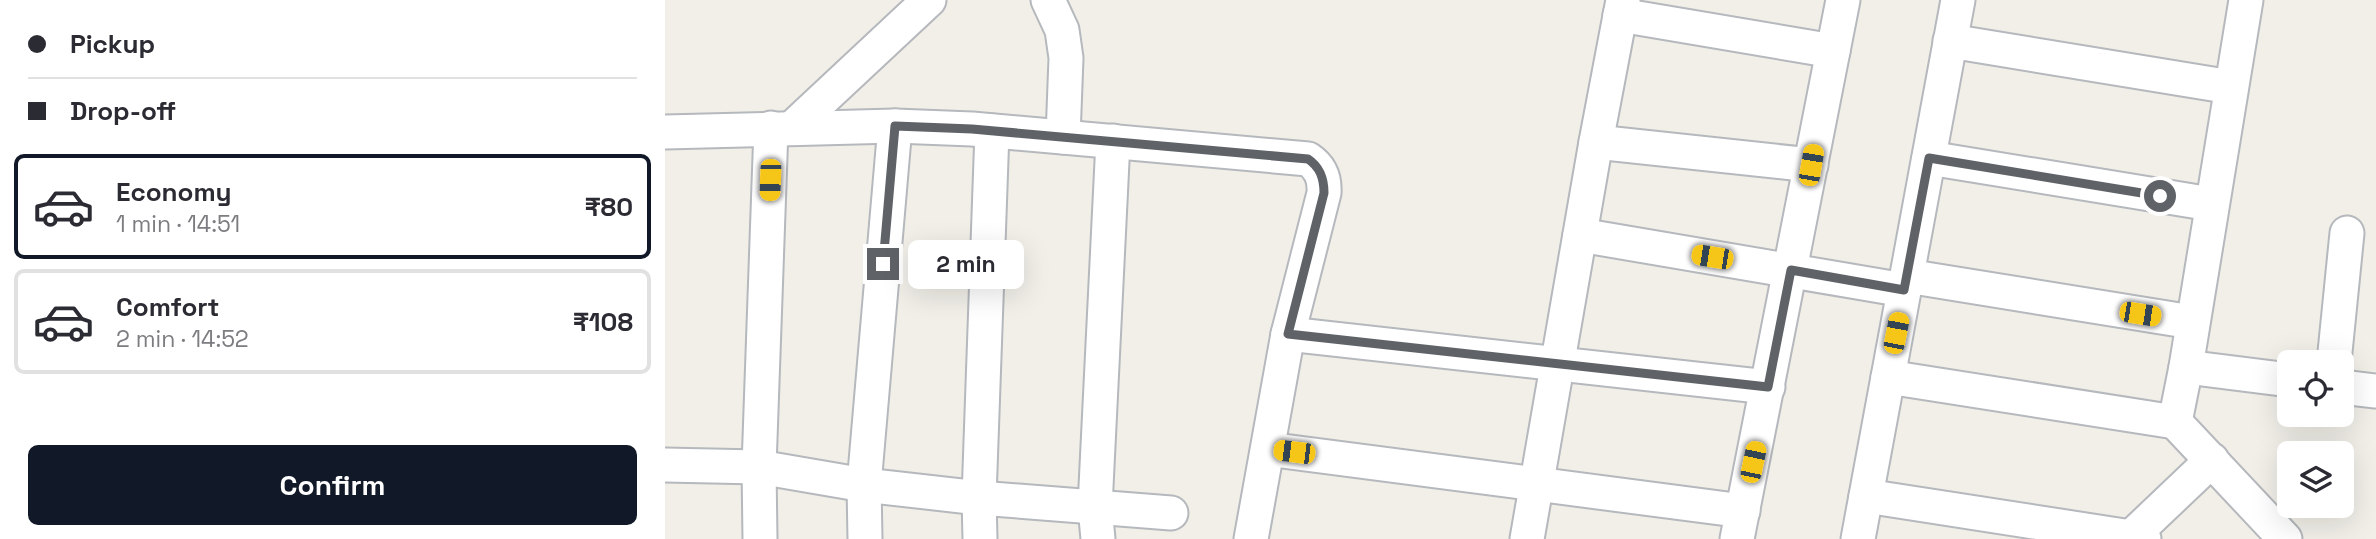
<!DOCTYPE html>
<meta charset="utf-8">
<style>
body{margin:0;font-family:"Space Grotesk",sans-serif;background:#f2f2f3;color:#2b2b33;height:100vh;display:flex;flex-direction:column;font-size:26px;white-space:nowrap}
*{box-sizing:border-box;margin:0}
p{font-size:23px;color:#7c7c81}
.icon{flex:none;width:38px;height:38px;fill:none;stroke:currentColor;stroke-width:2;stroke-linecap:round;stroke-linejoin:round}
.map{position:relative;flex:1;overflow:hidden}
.details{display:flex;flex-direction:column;background:#fff;width:665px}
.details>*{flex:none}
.guide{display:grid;align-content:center;height:154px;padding:0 28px;background:#fff}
.tools{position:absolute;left:1612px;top:350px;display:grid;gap:14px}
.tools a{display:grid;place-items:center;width:77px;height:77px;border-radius:10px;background:#fff;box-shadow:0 7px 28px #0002;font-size:35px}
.end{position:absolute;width:32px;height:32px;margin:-16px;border:9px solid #5f6368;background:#fff;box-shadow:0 0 0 4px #fff}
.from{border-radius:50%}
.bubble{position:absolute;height:49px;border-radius:10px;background:#fff;box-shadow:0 7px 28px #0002;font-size:23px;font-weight:800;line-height:49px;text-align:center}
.car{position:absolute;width:21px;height:42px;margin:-21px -10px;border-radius:9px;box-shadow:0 0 5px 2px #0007;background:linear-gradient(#f5c518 24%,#345 0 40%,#f5c518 0 76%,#345 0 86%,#f5c518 0)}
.guide b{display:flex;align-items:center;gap:24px;height:66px;font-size:26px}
.guide b+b{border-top:2px solid #e1e1e2}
.guide i{width:18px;height:18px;background:#2b2b33}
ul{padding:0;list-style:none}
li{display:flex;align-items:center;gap:21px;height:105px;margin:0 14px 10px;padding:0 14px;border:4px solid #e1e1e2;border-radius:10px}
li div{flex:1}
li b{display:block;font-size:26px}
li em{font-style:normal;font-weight:800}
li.on{border-color:#111827}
li>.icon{width:63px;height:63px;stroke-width:1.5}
.cta{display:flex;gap:14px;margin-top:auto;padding:14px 28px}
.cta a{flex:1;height:80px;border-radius:10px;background:#111827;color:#fff;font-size:28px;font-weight:800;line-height:80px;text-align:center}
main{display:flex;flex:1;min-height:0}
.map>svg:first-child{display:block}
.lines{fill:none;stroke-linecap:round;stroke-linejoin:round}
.minor-casing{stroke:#b5b8bc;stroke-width:37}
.minor{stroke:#fff;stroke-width:33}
.route{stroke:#5f6368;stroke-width:9}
</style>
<main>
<section class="details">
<div class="guide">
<b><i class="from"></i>Pickup</b>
<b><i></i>Drop-off</b>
</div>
<ul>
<li class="on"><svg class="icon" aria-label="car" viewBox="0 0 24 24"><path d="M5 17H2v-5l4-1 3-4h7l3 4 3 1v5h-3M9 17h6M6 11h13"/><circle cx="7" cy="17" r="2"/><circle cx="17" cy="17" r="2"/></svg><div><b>Economy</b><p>1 min · 14:51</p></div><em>₹80</em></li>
<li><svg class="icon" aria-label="car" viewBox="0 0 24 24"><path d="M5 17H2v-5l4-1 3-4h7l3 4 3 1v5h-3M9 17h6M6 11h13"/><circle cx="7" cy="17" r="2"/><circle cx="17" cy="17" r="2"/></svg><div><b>Comfort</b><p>2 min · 14:52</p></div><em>₹108</em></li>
</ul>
<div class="cta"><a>Confirm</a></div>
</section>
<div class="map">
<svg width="1711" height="539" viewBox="0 0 1711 539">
<rect width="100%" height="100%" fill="#f1efe8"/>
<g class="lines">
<defs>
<g id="minor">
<polyline points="383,0 397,30 401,58 398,137"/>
<polyline points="955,15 1168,51"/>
<polyline points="1285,41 1566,87"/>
<polyline points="127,128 264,0"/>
<path d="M 0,132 L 230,126 L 307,129 L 643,159 C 655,167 660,178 659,193 L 623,334 L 586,539"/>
<polyline points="931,142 1146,165"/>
<polyline points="1264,158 1546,204"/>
<polyline points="915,235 1239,290"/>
<polyline points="1242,276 1527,322"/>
<polyline points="623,334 1103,387"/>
<polyline points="1669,362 1682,233"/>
<polyline points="1521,367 1624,380"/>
<polyline points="1223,377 1510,422 1521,367 1581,0"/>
<polyline points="1676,387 1711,391"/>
<polyline points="1510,422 1620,539"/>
<polyline points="603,449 1078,511"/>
<polyline points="0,465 94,467 199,485 314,498 506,513"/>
<polyline points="1201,496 1479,539"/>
<polyline points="1466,537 1547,460"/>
<polyline points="95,539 94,467 106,128"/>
<polyline points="200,539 199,485 230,126"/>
<polyline points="315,539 314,498 327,131"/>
<polyline points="433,539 430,507 448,141"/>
<polyline points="862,539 931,142 958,0"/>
<polyline points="1072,539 1178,0"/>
<polyline points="1193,539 1293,0"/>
</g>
</defs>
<use href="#minor" class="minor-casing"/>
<use href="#minor" class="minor"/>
</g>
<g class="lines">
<path class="route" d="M 218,264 L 230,126 L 307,129 L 643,159 C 655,167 659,178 659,193 L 623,334 L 1103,387 L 1126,270 L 1239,290 L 1264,158 L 1495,196"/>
</g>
</svg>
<div class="tools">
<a><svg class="icon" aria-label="locate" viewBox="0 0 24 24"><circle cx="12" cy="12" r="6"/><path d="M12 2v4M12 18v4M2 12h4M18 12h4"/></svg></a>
<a><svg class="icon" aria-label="layers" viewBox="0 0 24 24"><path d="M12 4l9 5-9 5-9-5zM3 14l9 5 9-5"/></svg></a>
</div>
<i class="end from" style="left:1495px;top:196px"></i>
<i class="end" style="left:218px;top:264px"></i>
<div class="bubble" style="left:243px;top:240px;width:116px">2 min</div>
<i class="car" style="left:1146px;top:165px;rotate:10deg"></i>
<i class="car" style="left:105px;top:180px;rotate:182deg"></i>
<i class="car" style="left:1047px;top:257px;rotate:279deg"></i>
<i class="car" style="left:1475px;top:314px;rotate:99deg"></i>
<i class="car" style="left:1231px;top:333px;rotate:11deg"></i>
<i class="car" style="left:629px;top:452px;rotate:277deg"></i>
<i class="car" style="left:1088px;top:462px;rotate:12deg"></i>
</div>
</main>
